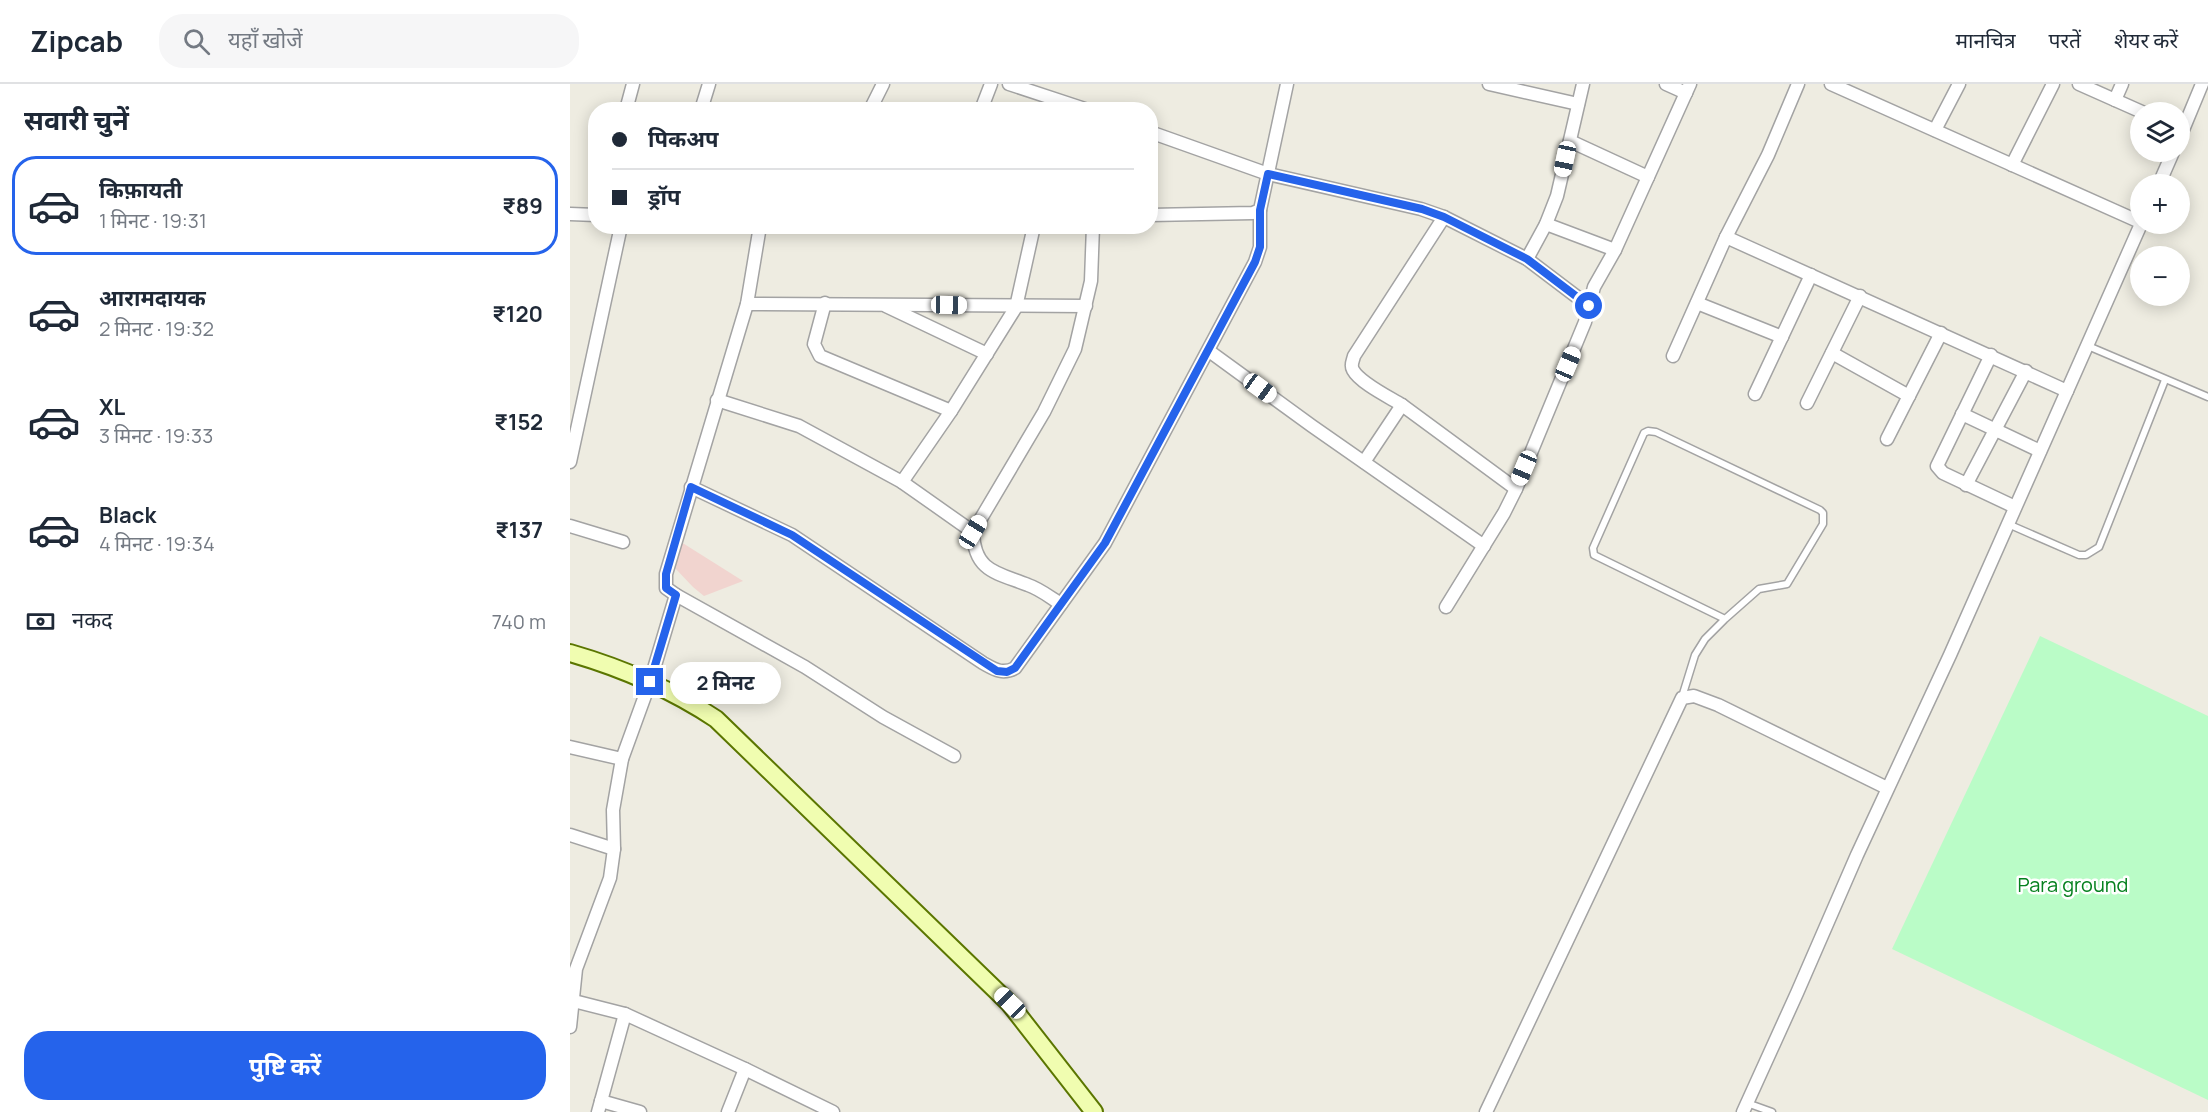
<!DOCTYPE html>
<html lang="hi">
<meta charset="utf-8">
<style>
body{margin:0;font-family:Manrope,"Noto Sans Devanagari",sans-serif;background:#f6f6f7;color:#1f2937;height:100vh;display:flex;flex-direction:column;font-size:22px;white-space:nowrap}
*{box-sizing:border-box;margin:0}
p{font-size:20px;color:#747a83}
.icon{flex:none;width:33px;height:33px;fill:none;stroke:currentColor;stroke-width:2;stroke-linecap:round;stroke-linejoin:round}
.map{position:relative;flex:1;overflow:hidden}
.sheet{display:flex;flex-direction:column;background:#fff;width:570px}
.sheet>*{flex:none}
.hud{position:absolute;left:18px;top:18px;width:570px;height:132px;border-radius:24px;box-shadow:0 3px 15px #0003;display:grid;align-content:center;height:132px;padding:0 24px;background:#fff}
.fabs{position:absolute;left:1560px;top:18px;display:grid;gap:12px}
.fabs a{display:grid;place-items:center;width:60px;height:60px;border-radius:50%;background:#fff;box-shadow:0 3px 15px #0003;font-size:30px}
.end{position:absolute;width:27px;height:27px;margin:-14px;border:8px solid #2563eb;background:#fff;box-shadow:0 0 0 3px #fff}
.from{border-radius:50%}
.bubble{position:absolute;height:42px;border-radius:21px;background:#fff;box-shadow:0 3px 15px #0003;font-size:20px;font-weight:700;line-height:42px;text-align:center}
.car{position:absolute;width:18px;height:36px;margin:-18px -9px;border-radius:8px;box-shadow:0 0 4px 2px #0007;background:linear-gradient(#fff 24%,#345 0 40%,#fff 0 76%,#345 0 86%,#fff 0)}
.hud b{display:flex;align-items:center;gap:21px;height:57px;font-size:22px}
.hud b+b{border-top:2px solid #e0e1e3}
.hud i{width:15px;height:15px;background:#1f2937}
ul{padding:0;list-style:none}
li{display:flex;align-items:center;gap:18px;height:99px;margin:0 12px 9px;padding:0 12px;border:3px solid transparent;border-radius:24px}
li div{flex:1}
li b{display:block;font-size:22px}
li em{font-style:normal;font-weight:700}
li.active{border-color:#2563eb}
li>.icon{width:54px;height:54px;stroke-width:1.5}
h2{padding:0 24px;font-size:27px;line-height:72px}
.pay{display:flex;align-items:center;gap:15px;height:66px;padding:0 24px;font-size:22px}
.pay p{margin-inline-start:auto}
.cta{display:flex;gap:12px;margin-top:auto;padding:12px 24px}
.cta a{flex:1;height:69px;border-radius:24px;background:#2563eb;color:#fff;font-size:24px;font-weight:700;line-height:69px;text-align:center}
header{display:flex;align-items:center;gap:36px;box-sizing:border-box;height:84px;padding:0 30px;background:#fff;border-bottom:2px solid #e0e1e3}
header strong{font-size:28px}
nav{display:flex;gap:33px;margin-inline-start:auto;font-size:21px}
.search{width:420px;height:54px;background:#f6f6f7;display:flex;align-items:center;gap:15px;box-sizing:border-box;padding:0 21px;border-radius:24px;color:#747a83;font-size:22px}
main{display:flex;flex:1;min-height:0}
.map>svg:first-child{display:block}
.commercial{fill:#f1d4cf}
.park{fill:#bafcc7}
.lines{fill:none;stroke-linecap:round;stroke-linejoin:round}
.lane-casing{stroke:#a3a3a3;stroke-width:9}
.street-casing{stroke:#a3a3a3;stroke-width:15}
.secondary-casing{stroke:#5b7600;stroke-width:20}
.lane{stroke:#fff;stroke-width:6}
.street{stroke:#fff;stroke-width:12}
.secondary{stroke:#f0fdb0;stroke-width:16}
.route{stroke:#2563eb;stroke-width:8}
.labels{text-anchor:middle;stroke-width:5;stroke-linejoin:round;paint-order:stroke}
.park-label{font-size:20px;fill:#05801e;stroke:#fff}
</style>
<header>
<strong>Zipcab</strong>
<div class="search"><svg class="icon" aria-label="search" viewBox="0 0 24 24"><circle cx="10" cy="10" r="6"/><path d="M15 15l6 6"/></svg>यहाँ खोजें</div>
<nav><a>मानचित्र</a><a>परतें</a><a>शेयर करें</a></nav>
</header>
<main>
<section class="sheet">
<h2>सवारी चुनें</h2>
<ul>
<li class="active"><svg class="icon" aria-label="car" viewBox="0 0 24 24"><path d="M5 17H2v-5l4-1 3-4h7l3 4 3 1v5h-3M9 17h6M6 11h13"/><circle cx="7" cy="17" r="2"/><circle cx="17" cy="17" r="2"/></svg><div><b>किफ़ायती</b><p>1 मिनट · 19:31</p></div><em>₹89</em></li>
<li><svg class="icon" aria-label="car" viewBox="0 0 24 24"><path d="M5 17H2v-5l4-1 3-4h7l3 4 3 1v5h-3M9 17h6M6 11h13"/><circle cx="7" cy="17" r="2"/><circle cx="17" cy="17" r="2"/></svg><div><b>आरामदायक</b><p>2 मिनट · 19:32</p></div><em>₹120</em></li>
<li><svg class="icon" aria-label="car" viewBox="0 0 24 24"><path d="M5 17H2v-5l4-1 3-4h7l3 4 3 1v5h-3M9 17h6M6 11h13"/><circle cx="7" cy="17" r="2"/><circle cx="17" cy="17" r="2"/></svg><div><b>XL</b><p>3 मिनट · 19:33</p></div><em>₹152</em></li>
<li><svg class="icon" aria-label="car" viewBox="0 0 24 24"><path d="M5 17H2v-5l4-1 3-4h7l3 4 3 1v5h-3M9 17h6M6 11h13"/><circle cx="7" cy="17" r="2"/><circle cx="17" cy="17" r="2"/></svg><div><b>Black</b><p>4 मिनट · 19:34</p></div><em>₹137</em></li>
</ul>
<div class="pay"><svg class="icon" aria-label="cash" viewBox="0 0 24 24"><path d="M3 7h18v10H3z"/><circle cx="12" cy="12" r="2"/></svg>नकद<p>740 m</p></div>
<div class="cta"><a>पुष्टि करें</a></div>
</section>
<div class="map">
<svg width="1638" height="1028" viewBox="0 0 1638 1028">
<rect width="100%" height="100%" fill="#eeece1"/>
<polygon class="commercial" points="111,458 173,497 134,512 123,503 105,484"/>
<polygon class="park" points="1470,552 1638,632 1638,1016 1322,865"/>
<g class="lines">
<defs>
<g id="lane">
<polyline points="1518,262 1638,313"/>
<polyline points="1438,440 1509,471 1516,471 1529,463 1595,296"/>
<polyline points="1112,613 1125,571 1135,555 1155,535 1189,505 1217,500 1253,440 1253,429 1250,426 1086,348 1078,347 1074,349 1023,464 1024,471 1155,535"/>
<polyline points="1177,1019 1202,1028"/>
</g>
<g id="street">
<polyline points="439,0 518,26"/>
<polyline points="919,0 1008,20"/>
<polyline points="1096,0 1116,9"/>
<polyline points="1261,0 1570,138"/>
<polyline points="1509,0 1572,28"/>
<polyline points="1545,16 1552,0"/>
<polyline points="56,26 63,0"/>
<polyline points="131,26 139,0"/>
<polyline points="300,26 313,0"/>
<polyline points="411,26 421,0"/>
<polyline points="1365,46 1389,0"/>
<polyline points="580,48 698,90 851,125 874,133 957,175 1019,222"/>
<polyline points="1610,53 1632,0"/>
<polyline points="1000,57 1078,93"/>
<polyline points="1442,81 1483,0"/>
<polyline points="1589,100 1603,68"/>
<polyline points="0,130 26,131"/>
<polyline points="580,131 683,129 690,126 717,0"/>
<polyline points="976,140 1045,166"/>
<polyline points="1156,153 1198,71 1228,0"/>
<polyline points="957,175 976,140 987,112 1013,0"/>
<polyline points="255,219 244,260 250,272 381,327"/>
<polyline points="1127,219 1212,253"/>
<polyline points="177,220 516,222"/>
<polyline points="316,222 417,270"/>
<polyline points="639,267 742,342 914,462"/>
<polyline points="1262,269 1339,312"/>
<polyline points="1421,271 1367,382 1373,389 1445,423"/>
<polyline points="1103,272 1156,153 1497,307"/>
<polyline points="1185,310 1241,191"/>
<polyline points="147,316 229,342 332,398 403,448 474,328 505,265 521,197 523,142"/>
<polyline points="1237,319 1290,212"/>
<path d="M 832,321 C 819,313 790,299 783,286 C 780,281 783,277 784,272 L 874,133"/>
<polyline points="1392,330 1470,367"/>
<polyline points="1317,355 1371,249"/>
<polyline points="0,378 51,142"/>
<polyline points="794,378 832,321 946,405"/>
<polyline points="332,398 381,327 446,223 464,142"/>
<polyline points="1396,401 1456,287"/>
<path d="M 121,403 L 222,451 L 413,579 C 424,585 432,591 445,584 L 535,459 L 685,178 L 690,163 L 690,126"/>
<polyline points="0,442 53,458"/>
<path d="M 403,448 C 404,488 428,489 458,501 C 470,505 481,514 491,520"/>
<polyline points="106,511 235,583 313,633 384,672"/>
<polyline points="876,523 934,429 946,405 1015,238 1024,203 1045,166 1120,0"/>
<polyline points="0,663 52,675"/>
<polyline points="0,751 44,765"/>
<polyline points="0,916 55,930 175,985 263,1028"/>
<polyline points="0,943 6,885 40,794 44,765 43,726 52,675 80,598 106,511 96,504 96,490 177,220 190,142"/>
<polyline points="31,1017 70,1028"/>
<polyline points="28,1028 55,930"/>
<polyline points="158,1028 175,985"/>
<polyline points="916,1028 1112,614 1124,612 1148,621 1317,704"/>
<polyline points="1173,1028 1227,909 1287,771 1380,571 1571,140"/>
</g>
<path id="secondary" d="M 0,569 C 52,584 101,605 146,635 L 439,919 L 524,1028"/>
</defs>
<use href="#lane" class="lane-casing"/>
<use href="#street" class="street-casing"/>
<use href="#secondary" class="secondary-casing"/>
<use href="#lane" class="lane"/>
<use href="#street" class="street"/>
<use href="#secondary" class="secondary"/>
</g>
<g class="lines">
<polyline class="route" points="80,598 106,511 96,504 96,490 121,403 222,451 427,587 437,588 445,584 535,459 685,178 690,163 690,126 698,90 852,125 874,133 957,175 1019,222"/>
</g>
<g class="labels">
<g class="park-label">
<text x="1503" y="808">Para ground</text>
</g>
</g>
</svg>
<div class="fabs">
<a><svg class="icon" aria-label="layers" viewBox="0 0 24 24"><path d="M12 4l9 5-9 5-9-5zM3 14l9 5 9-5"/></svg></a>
<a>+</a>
<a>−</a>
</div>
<i class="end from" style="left:1019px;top:222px"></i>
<i class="end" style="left:80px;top:598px"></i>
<div class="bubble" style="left:100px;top:578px;width:111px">2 मिनट</div>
<i class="car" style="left:995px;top:75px;rotate:192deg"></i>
<i class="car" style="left:379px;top:221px;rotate:91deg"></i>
<i class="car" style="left:998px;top:280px;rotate:23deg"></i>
<i class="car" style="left:690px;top:304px;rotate:126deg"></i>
<i class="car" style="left:954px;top:384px;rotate:203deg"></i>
<i class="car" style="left:403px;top:448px;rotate:32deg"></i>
<i class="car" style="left:440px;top:919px;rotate:315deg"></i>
<div class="hud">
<b><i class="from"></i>पिकअप</b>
<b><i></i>ड्रॉप</b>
</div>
</div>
</main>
